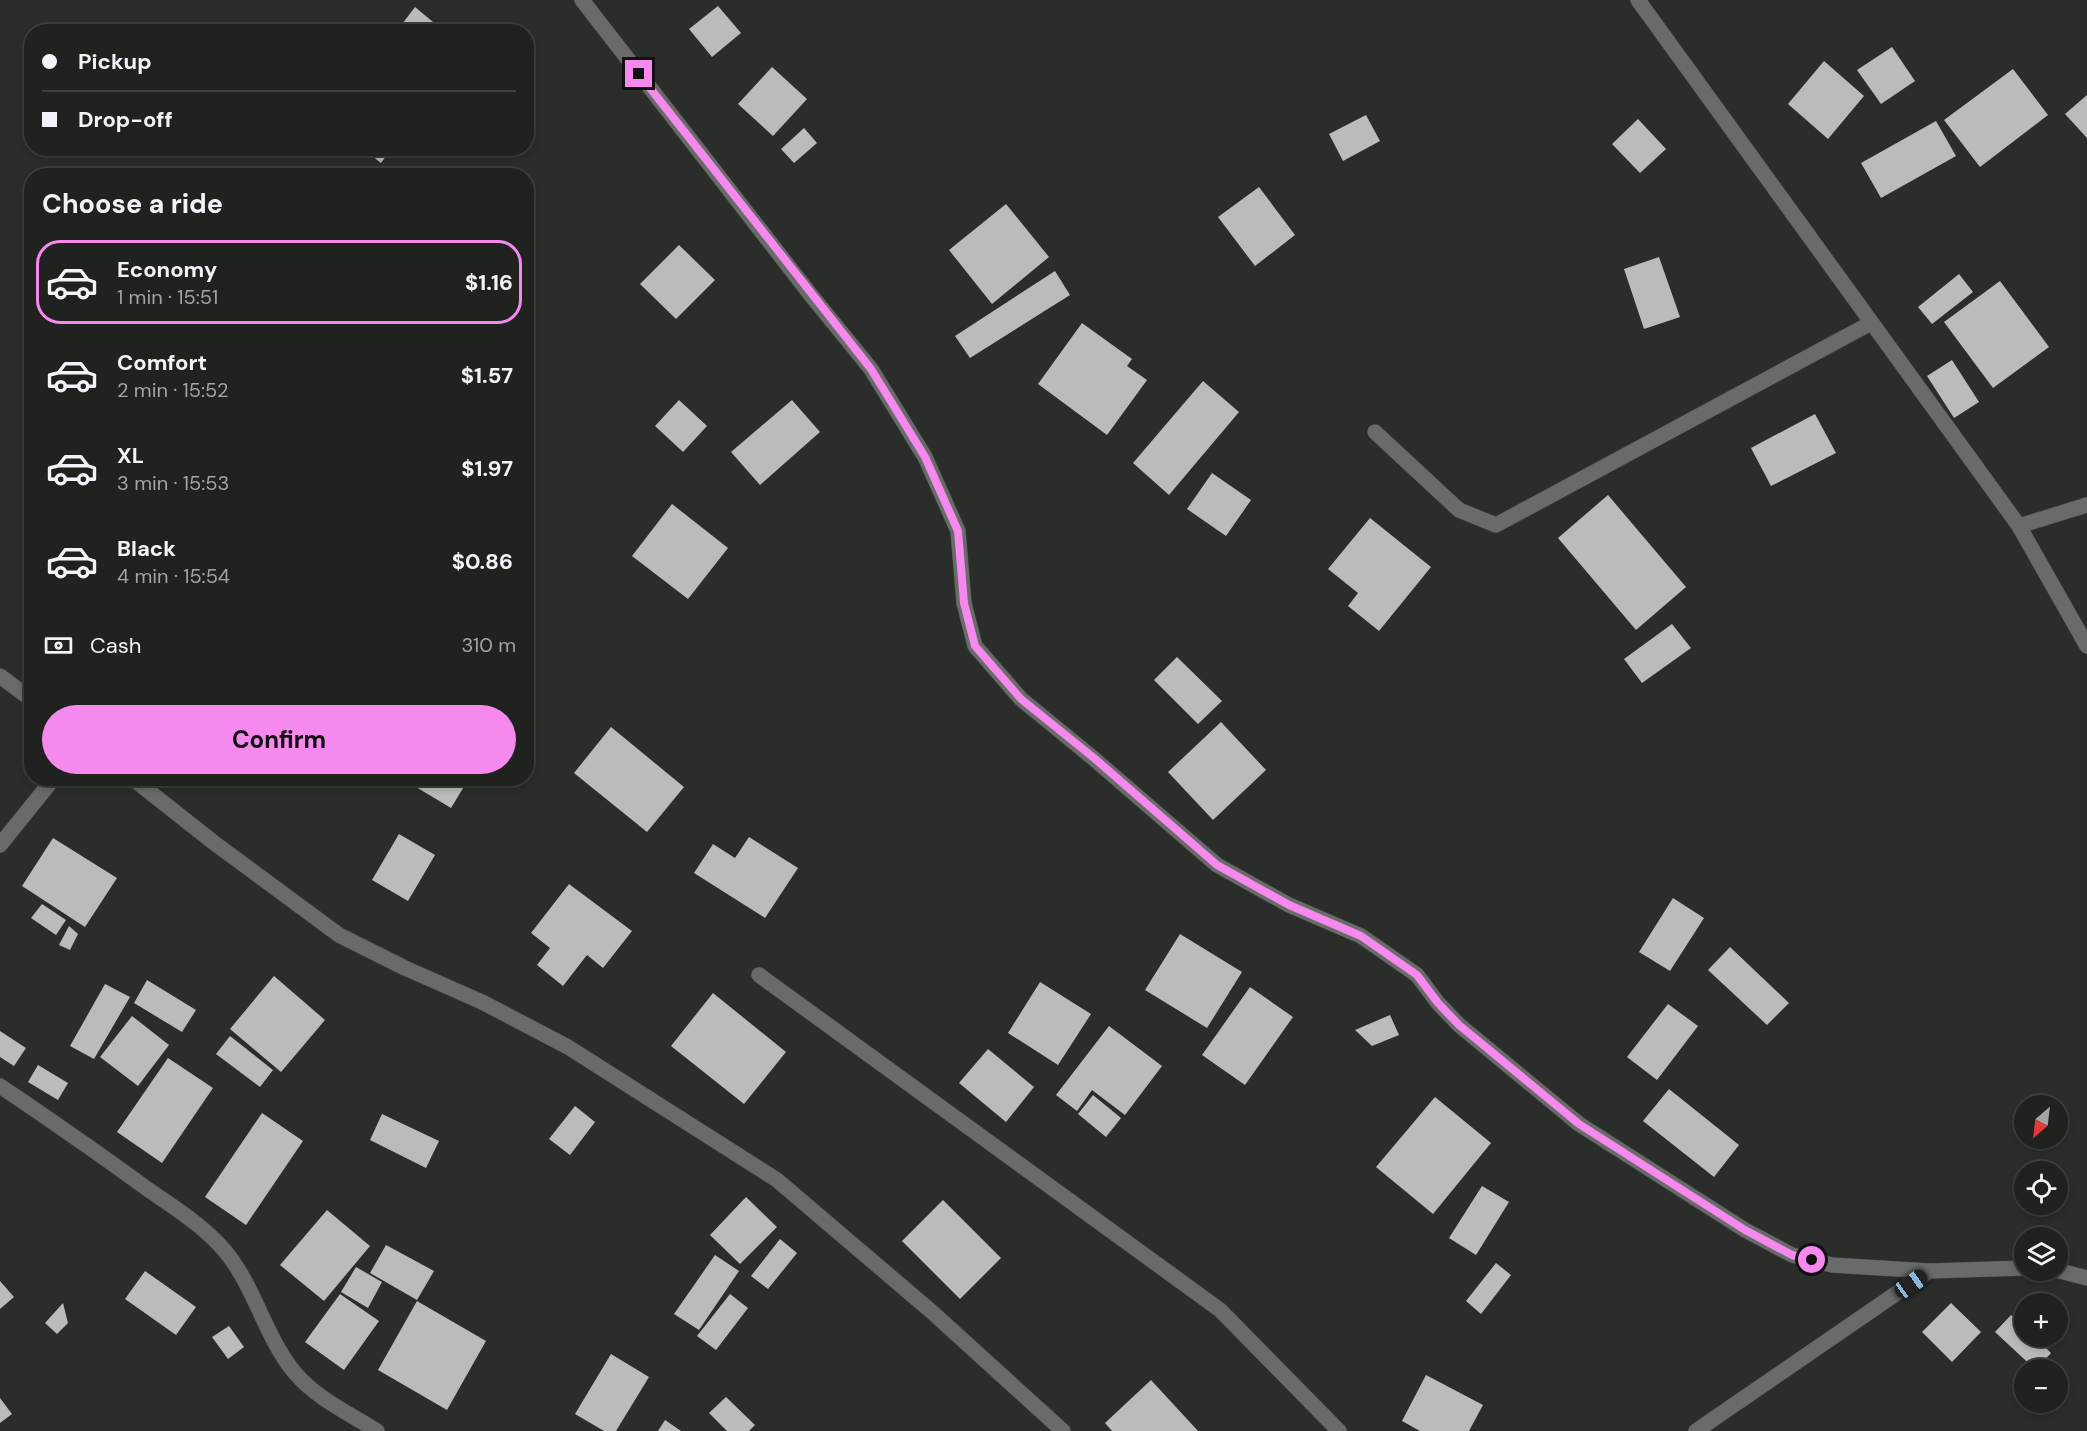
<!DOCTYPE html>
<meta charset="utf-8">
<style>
body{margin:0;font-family:"DM Sans",sans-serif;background:#2d2f2d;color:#f1f3f6;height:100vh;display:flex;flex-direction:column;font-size:22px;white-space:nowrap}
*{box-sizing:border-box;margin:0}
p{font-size:20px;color:#a2a4a5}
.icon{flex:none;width:33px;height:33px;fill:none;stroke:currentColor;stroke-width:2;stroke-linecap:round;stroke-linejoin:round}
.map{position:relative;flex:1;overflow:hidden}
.side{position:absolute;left:24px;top:168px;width:510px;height:618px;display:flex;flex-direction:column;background:#202220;border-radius:24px;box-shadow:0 3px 9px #0003,0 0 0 2px #3d3f3e}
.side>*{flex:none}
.guide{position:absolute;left:24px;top:24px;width:510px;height:132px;border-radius:24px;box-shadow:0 3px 9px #0003,0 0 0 2px #3d3f3e;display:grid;align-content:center;height:132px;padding:0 18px;background:#202220}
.needle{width:39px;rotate:208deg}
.controls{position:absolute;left:2014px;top:1095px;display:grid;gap:12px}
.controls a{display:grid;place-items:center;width:54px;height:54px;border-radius:50%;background:#202220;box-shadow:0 3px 9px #0003,0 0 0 2px #3d3f3e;font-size:30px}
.end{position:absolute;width:27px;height:27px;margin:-14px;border:8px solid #f589ee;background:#111;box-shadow:0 0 0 3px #111}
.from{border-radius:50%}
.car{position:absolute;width:18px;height:36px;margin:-18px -9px;border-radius:8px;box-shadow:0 0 4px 2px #0007;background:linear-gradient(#222 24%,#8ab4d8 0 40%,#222 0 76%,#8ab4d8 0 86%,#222 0)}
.guide b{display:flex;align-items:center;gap:21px;height:57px;font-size:22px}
.guide b+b{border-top:2px solid #3d3f3e}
.guide i{width:15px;height:15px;background:#f1f3f6}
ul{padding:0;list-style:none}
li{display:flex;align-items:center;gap:18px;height:84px;margin:0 12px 9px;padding:0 6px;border:3px solid transparent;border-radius:24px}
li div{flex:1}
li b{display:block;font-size:22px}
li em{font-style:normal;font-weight:700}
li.current{border-color:#f589ee}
li>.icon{width:54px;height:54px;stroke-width:1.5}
h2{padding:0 18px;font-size:27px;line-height:72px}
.pay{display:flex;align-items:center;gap:15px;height:66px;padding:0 18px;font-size:22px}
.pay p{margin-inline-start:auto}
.button{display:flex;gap:12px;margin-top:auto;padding:12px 18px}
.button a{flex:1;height:69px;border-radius:36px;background:#f589ee;color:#111;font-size:24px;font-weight:700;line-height:69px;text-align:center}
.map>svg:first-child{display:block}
.building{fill:#b9bdba}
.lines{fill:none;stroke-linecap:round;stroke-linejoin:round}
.minor-casing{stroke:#464947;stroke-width:16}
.minor{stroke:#696b69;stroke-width:15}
.route{stroke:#f589ee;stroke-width:8}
</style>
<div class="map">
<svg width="2087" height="1431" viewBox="0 0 2087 1431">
<rect width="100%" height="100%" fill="#2a2d2a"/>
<g class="building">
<polygon points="718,6 741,33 712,57 689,29"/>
<polygon points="415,7 445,32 396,32"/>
<polygon points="1892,47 1915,81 1881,104 1857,70"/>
<polygon points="1824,61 1864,96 1828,139 1788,104"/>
<polygon points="772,67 807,99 773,136 738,104"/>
<polygon points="2013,69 2048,115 1980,167 1944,120"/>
<polygon points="2087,95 2087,138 2065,114"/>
<polygon points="1366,115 1380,141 1343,161 1329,134"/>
<polygon points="1638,119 1666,149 1640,173 1612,144"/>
<polygon points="1936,121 1956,156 1881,198 1861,163"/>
<polygon points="804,128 817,143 794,163 781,149"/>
<polygon points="362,148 392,148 381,163"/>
<polygon points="1259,187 1295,235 1255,266 1218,217"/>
<polygon points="1006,204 1049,257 992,304 949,250"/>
<polygon points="679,245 715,280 676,319 640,284"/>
<polygon points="1659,257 1680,317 1644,329 1624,269"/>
<polygon points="1055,271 1070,295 970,358 955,336"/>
<polygon points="1959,274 1973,292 1932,324 1918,307"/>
<polygon points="2000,281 2049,347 1993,388 1944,322"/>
<polygon points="1082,323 1132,359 1127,366 1147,380 1107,435 1038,384"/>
<polygon points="1952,360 1979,402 1954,418 1927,376"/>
<polygon points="1203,381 1239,412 1169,495 1133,463"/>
<polygon points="679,400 707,426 683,452 655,426"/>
<polygon points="792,400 820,432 760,485 731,452"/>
<polygon points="1815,414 1836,453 1771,486 1751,448"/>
<polygon points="1212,473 1251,500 1226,536 1187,509"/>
<polygon points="1608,495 1686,587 1636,630 1558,538"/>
<polygon points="672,504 728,548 688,599 632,556"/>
<polygon points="1370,518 1431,567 1379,631 1348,606 1358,593 1328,569"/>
<polygon points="1672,624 1691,648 1642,683 1624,659"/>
<polygon points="1177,657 1222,701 1198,724 1154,680"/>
<polygon points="1221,722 1266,770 1213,820 1168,772"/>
<polygon points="611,727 684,787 647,832 574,773"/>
<polygon points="401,778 466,778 468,780 451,808"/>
<polygon points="399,834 435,855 408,901 372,880"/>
<polygon points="749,837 798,868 765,918 694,873 713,844 735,858"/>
<polygon points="53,838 117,878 85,927 22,886"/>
<polygon points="569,884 632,931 603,968 587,955 563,986 537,965 550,948 531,933"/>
<polygon points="1673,898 1704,918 1670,971 1639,952"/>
<polygon points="42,904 66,920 56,935 31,918"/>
<polygon points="69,926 78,934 70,950 59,945"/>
<polygon points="1180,934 1242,972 1207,1028 1145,990"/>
<polygon points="1730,947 1789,1003 1767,1025 1708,970"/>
<polygon points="274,976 325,1020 281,1072 230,1029"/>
<polygon points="147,980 196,1010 182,1032 134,1003"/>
<polygon points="1040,982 1091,1014 1058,1065 1008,1033"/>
<polygon points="105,984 130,997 94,1059 70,1046"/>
<polygon points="1250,987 1293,1017 1245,1085 1202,1055"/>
<polygon points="713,993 786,1052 744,1104 671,1046"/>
<polygon points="1668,1004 1698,1026 1657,1080 1627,1057"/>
<polygon points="1390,1015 1399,1035 1372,1046 1355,1030"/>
<polygon points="132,1016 169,1045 138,1086 100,1057"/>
<polygon points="1109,1026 1162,1066 1125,1115 1092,1090 1077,1111 1056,1095"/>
<polygon points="0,1031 26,1048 14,1066 0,1057"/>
<polygon points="230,1036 273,1070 260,1087 216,1054"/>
<polygon points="988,1049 1034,1087 1006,1122 959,1083"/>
<polygon points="168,1058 213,1088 162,1163 117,1132"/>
<polygon points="38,1065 68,1083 58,1100 28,1082"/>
<polygon points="1669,1089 1739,1145 1714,1177 1643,1121"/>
<polygon points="1093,1095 1121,1118 1106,1137 1078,1114"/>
<polygon points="1435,1097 1491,1143 1433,1214 1376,1167"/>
<polygon points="575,1106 595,1122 570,1155 549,1139"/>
<polygon points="262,1113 303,1141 246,1225 205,1197"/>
<polygon points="382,1114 439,1141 426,1168 370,1140"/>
<polygon points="1482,1186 1509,1202 1476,1255 1449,1238"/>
<polygon points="746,1197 777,1227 740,1264 710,1235"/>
<polygon points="943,1200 1001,1258 960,1299 902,1241"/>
<polygon points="327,1210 370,1246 324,1301 280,1265"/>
<polygon points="780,1239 797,1253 768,1289 751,1276"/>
<polygon points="386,1245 434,1271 417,1300 370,1273"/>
<polygon points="715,1255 739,1271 699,1330 674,1314"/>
<polygon points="1496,1263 1511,1275 1481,1314 1466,1301"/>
<polygon points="356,1267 382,1282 368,1308 341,1292"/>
<polygon points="145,1271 196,1307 176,1335 125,1299"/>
<polygon points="0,1281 14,1297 0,1309"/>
<polygon points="340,1294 379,1321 344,1370 305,1342"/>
<polygon points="730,1294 748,1308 716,1350 697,1336"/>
<polygon points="417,1301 486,1341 447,1410 378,1370"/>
<polygon points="63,1303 68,1323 57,1334 45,1323"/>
<polygon points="1951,1303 1981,1332 1952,1362 1922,1332"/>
<polygon points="2011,1315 2025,1328 2025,1336 2034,1336 2051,1353 2036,1370 1995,1332"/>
<polygon points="229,1326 244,1347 228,1359 212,1337"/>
<polygon points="611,1354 649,1377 616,1431 604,1431 575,1414"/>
<polygon points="1426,1375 1483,1405 1469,1431 1420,1431 1402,1421"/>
<polygon points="1151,1380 1198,1431 1112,1431 1105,1423"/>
<polygon points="726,1397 755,1425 749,1431 727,1431 709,1413"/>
<polygon points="0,1398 12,1414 0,1423"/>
<polygon points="665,1420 681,1431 658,1431"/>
</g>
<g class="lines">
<defs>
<g id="minor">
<polyline points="582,0 810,294 871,369 925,457 958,531 964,603 975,646 1021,699 1093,758 1217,865 1289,905 1361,936 1417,975 1438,1003 1459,1025 1579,1124 1745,1230 1792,1255 1832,1265 1929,1271 2025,1268"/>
<polyline points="1638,0 2019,526 2087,646"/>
<polyline points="1375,432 1459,510 1496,525 1871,323"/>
<polyline points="2019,526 2087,505"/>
<polyline points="0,676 32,700"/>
<polyline points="132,778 213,842 339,935 405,968 482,1002 568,1047 777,1180 932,1312 1063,1431"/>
<polyline points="0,845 54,778"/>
<polyline points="759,975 1220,1310 1339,1431"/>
<path d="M 0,1086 C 49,1119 98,1153 146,1188 C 173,1207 203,1225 225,1251 C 255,1287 265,1337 295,1373 C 316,1398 350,1414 377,1431"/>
<polyline points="2056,1270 2087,1278"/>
<polyline points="1696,1431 1929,1271"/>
</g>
</defs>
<use href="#minor" class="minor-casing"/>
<use href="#minor" class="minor"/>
</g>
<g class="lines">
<polyline class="route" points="639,74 871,369 914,439 925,457 958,531 964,603 975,646 1021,699 1094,758 1217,865 1289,905 1361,936 1417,975 1438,1003 1459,1025 1579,1124 1745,1230 1792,1255 1812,1260"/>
</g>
</svg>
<div class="controls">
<a><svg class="needle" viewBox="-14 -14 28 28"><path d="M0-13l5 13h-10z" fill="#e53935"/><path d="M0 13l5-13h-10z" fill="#a2a4a5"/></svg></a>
<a><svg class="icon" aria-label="locate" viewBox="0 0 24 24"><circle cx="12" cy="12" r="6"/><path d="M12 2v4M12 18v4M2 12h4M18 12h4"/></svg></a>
<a><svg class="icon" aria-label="layers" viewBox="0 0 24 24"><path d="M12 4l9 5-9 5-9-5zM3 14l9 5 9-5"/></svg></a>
<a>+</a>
<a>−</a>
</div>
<i class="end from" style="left:1812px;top:1260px"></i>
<i class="end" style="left:639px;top:74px"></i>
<i class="car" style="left:1911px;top:1284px;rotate:55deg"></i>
<div class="guide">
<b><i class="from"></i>Pickup</b>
<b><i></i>Drop-off</b>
</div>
<section class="side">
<h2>Choose a ride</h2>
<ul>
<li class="current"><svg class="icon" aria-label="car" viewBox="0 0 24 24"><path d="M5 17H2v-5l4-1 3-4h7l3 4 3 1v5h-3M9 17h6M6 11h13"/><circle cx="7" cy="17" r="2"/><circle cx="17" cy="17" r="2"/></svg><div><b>Economy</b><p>1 min · 15:51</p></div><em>$1.16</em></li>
<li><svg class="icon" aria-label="car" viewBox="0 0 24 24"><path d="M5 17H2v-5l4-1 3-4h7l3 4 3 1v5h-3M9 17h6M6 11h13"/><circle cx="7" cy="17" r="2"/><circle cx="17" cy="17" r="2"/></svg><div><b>Comfort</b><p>2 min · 15:52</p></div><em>$1.57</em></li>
<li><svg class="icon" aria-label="car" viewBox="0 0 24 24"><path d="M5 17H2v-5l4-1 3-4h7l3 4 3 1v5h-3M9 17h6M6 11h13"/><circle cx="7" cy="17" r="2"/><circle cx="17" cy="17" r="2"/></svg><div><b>XL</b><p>3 min · 15:53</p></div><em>$1.97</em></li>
<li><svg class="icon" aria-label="car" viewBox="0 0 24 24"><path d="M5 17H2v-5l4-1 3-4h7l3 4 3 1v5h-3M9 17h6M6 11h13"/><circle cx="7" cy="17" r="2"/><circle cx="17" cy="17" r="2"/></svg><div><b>Black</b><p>4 min · 15:54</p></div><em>$0.86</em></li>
</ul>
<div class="pay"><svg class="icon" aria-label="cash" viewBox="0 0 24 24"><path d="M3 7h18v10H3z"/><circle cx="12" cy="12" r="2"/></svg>Cash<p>310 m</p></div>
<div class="button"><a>Confirm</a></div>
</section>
</div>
